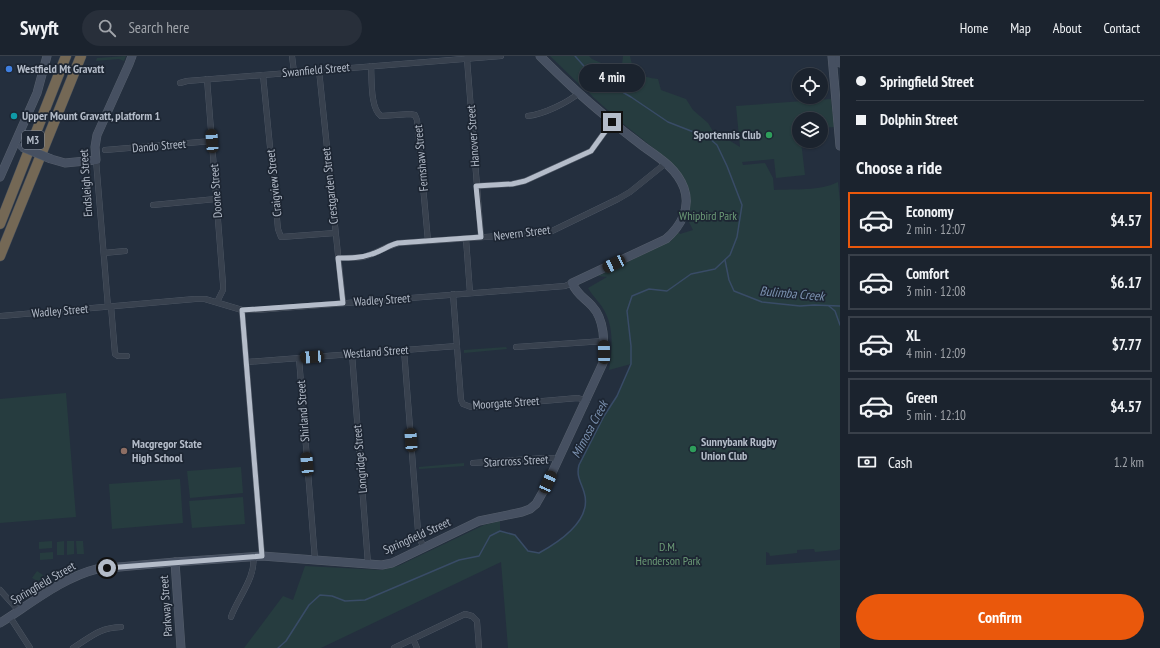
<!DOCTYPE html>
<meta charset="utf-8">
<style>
body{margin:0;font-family:"PT Sans Narrow",sans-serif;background:#282f3a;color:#f1f3f6;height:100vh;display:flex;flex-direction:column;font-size:15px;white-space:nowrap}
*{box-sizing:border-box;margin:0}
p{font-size:13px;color:#a0a4aa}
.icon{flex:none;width:22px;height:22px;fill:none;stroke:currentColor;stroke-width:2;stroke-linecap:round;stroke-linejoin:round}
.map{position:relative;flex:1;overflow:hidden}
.side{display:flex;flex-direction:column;background:#1b232e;width:320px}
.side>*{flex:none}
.banner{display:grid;align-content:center;height:88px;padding:0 16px;background:#1b232e}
.tools{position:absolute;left:792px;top:12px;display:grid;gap:8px}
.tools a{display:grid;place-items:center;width:36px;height:36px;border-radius:50%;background:#1b232e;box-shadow:0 1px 3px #0004,0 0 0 1px #39404a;font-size:20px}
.end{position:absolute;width:18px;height:18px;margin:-9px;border:5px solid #b4bcc9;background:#111;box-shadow:0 0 0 2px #111}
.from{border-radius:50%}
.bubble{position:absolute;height:28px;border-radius:14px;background:#1b232e;box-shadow:0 1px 3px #0004,0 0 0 1px #39404a;font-size:13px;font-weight:800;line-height:28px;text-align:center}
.car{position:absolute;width:12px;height:24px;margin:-12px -6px;border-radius:5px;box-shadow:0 0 3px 1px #0007;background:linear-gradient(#222 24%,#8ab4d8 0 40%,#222 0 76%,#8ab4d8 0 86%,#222 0)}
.banner b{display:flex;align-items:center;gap:14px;height:38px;font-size:15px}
.banner b+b{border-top:1px solid #39404a}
.banner i{width:10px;height:10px;background:#f1f3f6}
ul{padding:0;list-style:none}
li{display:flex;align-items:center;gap:12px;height:56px;margin:0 8px 6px;padding:0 8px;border:2px solid #39404a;border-radius:0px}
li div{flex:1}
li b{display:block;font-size:15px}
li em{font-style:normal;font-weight:800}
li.on{border-color:#ea580c}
li>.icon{width:36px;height:36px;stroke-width:1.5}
h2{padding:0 16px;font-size:18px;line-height:48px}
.pay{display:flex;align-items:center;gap:10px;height:44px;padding:0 16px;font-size:15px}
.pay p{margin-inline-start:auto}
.action{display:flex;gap:8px;margin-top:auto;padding:8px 16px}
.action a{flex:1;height:46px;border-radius:24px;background:#ea580c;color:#fff;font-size:16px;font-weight:800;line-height:46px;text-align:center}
header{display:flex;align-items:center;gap:24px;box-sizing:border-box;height:56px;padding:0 20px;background:#1b232e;border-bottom:1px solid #39404a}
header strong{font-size:19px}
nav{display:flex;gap:22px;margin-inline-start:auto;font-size:14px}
.search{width:280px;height:36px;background:#282f3a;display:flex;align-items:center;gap:10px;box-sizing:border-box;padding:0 14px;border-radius:22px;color:#a0a4aa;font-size:15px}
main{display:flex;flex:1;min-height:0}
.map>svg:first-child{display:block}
.green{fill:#263c3f}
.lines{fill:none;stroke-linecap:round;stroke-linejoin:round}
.stream{stroke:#394c67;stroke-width:1.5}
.street-casing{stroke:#565f6c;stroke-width:6}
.secondary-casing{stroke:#565f6c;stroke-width:9}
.highway-casing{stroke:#434c59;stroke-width:11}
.street{stroke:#38414e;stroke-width:5.5}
.secondary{stroke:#465061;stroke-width:8}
.highway{stroke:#746855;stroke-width:10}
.secondary-bridge-casing{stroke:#565f6c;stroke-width:9;stroke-linecap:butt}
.secondary-bridge{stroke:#465061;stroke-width:8}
.route{stroke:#b4bcc9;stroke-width:5}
.shop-dot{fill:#3f7fe0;stroke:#1d2633;stroke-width:1.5}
.culture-dot{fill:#0f9aa8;stroke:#1d2633;stroke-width:1.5}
.leisure-dot{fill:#2e9e5b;stroke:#1d2633;stroke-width:1.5}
.education-dot{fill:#8d6e63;stroke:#1d2633;stroke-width:1.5}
.labels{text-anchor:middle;stroke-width:3.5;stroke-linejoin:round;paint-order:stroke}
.shield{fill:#1d2633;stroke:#878f9c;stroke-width:1}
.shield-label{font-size:11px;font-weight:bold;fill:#b4bcc9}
.poi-label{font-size:12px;font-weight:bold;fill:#b4bcc9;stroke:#1d2633;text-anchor:start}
.street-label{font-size:12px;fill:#b4bcc9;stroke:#1d2633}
.park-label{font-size:12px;fill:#6b9a76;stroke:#1d2633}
.water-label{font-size:13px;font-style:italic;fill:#7c92b1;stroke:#1d2633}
</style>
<header>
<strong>Swyft</strong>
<div class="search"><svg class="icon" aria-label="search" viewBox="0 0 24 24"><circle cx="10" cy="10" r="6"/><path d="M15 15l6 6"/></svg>Search here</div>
<nav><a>Home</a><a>Map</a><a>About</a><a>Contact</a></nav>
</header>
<main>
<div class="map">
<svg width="840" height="592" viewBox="0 0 840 592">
<rect width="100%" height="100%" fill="#242f3e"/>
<g class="green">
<polygon points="126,0 124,5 119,3 96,5 97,2"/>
<path d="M 550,0 L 589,0 L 592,3 L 615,13 L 622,9 L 623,0 L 630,0 C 633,17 641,21 658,23 L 661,34 L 686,43 L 693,54 L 708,67 L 714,77 L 727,83 L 740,91 L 736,50 L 831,43 L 834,71 L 821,72 L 821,63 L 799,63 L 799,85 L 801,85 L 805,119 L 776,122 L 774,103 L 742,106 L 743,109 L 765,107 L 773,122 L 774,134 C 794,133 820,135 838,126 L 840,145 L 840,493 L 837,494 L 815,496 L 814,493 L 797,494 L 797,497 L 770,500 L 769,497 L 766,496 L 766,509 L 840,504 L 840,592 L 508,592 L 501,506 L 321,592 L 244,592 L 283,540 L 293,544 L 305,510 L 381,514 L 398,510 L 484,469 L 500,465 L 500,475 L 515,479 L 528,495 L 539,497 C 559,486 593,464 584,436 C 581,426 576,420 579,409 L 604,360 L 617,340 L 631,308 L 609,314 C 612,296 614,275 606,258 C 602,248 593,241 588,232 L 607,221 L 598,220 L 671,185 L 678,176 L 680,178 L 693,174 L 689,166 L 689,142 L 685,124 L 679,115 L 667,103 L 621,66 L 593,41 L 588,35 L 585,34 Z"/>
<polygon points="506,291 507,293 464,297 464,294"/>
<polygon points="66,337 76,461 0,467 0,343"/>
<polygon points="464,407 464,410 419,413 419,411"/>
<polygon points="241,411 243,437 190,442 187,415"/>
<polygon points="180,423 183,467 112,473 109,428"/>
<polygon points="243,441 245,468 192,472 189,445"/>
<polygon points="52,485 52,492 39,493 39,486"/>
<polygon points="64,485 64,499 57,499 57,486"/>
<polygon points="67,485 74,485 74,498 67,499"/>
<polygon points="76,485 83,485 84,498 77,498"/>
<polygon points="53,496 53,503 40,504 40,497"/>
<polygon points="37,515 43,519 39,526 32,522"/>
</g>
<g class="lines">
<g class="stream">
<polyline points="725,204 729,224 734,235 762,246 800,250 814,249 840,250"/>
<polyline points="829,250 835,255 840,269"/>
<path d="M 278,592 L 286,585 L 309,549 L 320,539 L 332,540 L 345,545 L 365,544 L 459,504 L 479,500 L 490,480 L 500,475 L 515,479 L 528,495 L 539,497 C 559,486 593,464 584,436 C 581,426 576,420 579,409 L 604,360 L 617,340 L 631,308 L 631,290 L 627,255 L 632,240 L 649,233 L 667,235 L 691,218 L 715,213 L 730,199 L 737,181 L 742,149 L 727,110 L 717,89 L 709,82 L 668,66 L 631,41 L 590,17 L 575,0"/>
</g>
<defs>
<g id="street">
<polyline points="292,0 294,16"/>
<polyline points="467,3 481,181"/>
<path d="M 371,10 C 372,23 370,52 381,60 L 410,58 L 415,59 L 417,64 L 428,185"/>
<polyline points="319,14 343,247"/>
<polyline points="263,19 278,173 281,181 335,177"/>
<polyline points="207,23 223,228 223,234 217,246"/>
<polyline points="180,27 187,25 501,0"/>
<path d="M 528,60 C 544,58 567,47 579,37"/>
<polyline points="105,94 212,85"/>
<polyline points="96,104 108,251"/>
<polyline points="477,130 512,128 525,125 591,95 612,66"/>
<polyline points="153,149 216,143"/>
<polyline points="466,183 470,237"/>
<polyline points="104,197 125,195"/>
<path d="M 338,202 C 346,202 355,202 363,201 C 376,198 386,190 399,187 L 543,177 L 552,175 L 618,143 L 630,136 L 666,107"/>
<polyline points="453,238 461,344 463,348 471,351 578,342 587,345"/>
<polyline points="111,250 115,298 118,300 127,300"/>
<polyline points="242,254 262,500"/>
<polyline points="1,260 195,243 205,243 242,254 257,254 565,230 572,227"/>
<polyline points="516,291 604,285"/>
<polyline points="404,294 418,475 419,482 424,491"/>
<polyline points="352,298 368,508"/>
<polyline points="299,302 315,504"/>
<polyline points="247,306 457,290"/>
<polyline points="473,407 545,402 553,402 558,405"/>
<polyline points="0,534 19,555"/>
<polyline points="10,561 30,592"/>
<path d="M 231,561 C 237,543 257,520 253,500"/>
<polyline points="413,583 417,592"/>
<path d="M 73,592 C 92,580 99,572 121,571"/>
<polyline points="394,592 465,558 472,560 477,565 479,592"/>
</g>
<g id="secondary">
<polyline points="832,0 840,90"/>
<polyline points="839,0 840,7"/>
<polyline points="51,103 65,107 96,104 95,91 97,79 129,8 132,0"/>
<polyline points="0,121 37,37 47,0"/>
<polyline points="175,506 181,592"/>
<path d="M 0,567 C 29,549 63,521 97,513 L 175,506 L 262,500 L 382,509 L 392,507 L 479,465 L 522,456 L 530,453 L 536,448 L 544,434 L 603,307 C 604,289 606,265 592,250 C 584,241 578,240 572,227 L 666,183 C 681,170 691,152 684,132 C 677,113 660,102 644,91 C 630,80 616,70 603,58 C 581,40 560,20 540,0"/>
</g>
<g id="highway">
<polyline points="0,168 66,0"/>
<polyline points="0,200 81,0"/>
</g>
</defs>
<use href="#street" class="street-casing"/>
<use href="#secondary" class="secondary-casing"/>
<use href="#highway" class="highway-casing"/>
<use href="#street" class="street"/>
<use href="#secondary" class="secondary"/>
<use href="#highway" class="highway"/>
<defs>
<polyline id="secondary-bridge" points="22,91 51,103"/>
</defs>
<use href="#secondary-bridge" class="secondary-bridge-casing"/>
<use href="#secondary-bridge" class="secondary-bridge"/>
</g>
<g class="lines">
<path class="route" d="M 107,512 L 262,500 L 242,254 L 343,247 L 338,202 C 350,202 361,202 372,198 C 382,195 389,189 398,187 L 481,181 L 476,130 L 512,128 L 525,125 L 591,95 L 612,66"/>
</g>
<circle class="shop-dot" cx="9" cy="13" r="4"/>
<circle class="culture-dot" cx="14" cy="60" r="4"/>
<g class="leisure-dot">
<circle cx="769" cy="79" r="4"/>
<circle cx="693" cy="393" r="4"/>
</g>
<circle class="education-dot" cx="124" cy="395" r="4"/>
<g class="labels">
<rect class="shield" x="22" y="75" width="22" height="18" rx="3"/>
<g class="shield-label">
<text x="33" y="88">M3</text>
</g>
<g class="poi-label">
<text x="17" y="17">Westfield Mt Gravatt</text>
<text x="22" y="64">Upper Mount Gravatt, platform 1</text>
<text x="761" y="83" text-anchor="end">Sportennis Club</text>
<text x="701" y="390">Sunnybank Rugby<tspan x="701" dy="14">Union Club</tspan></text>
<text x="132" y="392">Macgregor State<tspan x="132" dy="14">High School</tspan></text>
</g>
<g class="street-label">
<text transform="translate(316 14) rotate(-5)" y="4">Swanfield Street</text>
<text transform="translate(473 80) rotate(-94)" y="4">Hanover Street</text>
<text transform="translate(159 90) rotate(-5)" y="4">Dando Street</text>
<text transform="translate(421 102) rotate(-95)" y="4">Fernshaw Street</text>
<text transform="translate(86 127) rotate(-94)" y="4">Endsleigh Street</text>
<text transform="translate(274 127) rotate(-96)" y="4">Craigview Street</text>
<text transform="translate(330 130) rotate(-96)" y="4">Crestgarden Street</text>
<text transform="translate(216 135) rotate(-94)" y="4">Doone Street</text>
<text transform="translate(522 177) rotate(-7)" y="4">Nevern Street</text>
<text transform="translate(382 244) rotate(-4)" y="4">Wadley Street</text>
<text transform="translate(60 255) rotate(-5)" y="4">Wadley Street</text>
<text transform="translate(376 296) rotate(-4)" y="4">Westland Street</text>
<text transform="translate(506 347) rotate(-4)" y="4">Moorgate Street</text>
<text transform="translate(303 355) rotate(-94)" y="4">Shirland Street</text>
<text transform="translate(360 403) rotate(-95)" y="4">Longridge Street</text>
<text transform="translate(516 405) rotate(-3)" y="4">Starcross Street</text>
<text transform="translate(417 480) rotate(-24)" y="4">Springfield Street</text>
<text transform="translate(43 527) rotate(-30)" y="4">Springfield Street</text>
<text transform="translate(166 550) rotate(-94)" y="4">Parkway Street</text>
</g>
<g class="park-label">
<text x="708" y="164">Whipbird Park</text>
<text x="668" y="495">D.M.<tspan x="668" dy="14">Henderson Park</tspan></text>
</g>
<g class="water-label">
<text transform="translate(792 237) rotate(5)" y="5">Bulimba Creek</text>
<text transform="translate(589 373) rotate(-62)" y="5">Mimosa Creek</text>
</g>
</g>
</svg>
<div class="tools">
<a><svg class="icon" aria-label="locate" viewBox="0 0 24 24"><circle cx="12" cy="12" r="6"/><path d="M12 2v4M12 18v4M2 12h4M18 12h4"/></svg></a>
<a><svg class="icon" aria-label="layers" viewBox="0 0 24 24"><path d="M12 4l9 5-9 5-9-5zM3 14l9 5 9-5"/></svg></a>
</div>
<i class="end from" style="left:107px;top:512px"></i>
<i class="end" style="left:612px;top:66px"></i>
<div class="bubble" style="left:579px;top:8px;width:66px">4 min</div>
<i class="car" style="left:212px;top:85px;rotate:356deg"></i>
<i class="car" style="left:614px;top:208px;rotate:245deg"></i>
<i class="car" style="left:604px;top:296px;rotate:359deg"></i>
<i class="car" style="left:312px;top:301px;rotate:266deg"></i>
<i class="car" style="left:411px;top:384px;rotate:356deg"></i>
<i class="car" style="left:307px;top:408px;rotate:355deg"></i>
<i class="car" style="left:548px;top:426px;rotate:24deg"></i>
</div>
<section class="side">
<div class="banner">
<b><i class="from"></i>Springfield Street</b>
<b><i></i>Dolphin Street</b>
</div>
<h2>Choose a ride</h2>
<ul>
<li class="on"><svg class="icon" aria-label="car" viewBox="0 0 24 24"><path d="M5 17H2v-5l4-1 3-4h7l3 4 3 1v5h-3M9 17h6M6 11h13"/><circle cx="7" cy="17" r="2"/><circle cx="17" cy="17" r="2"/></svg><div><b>Economy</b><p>2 min · 12:07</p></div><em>$4.57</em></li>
<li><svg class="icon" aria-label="car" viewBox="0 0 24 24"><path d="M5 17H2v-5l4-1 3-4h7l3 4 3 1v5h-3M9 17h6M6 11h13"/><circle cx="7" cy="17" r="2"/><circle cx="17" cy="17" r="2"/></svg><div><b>Comfort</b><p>3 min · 12:08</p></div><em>$6.17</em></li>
<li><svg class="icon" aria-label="car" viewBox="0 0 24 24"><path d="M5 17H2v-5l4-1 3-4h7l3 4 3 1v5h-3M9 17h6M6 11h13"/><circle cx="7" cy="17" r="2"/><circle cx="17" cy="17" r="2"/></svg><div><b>XL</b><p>4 min · 12:09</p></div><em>$7.77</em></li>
<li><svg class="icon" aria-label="car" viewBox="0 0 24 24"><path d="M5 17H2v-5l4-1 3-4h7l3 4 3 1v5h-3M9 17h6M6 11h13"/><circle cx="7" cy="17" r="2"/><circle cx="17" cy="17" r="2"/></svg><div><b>Green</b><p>5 min · 12:10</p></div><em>$4.57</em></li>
</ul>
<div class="pay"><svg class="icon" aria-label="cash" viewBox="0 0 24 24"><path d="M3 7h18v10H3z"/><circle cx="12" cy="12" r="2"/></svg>Cash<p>1.2 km</p></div>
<div class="action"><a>Confirm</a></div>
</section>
</main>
